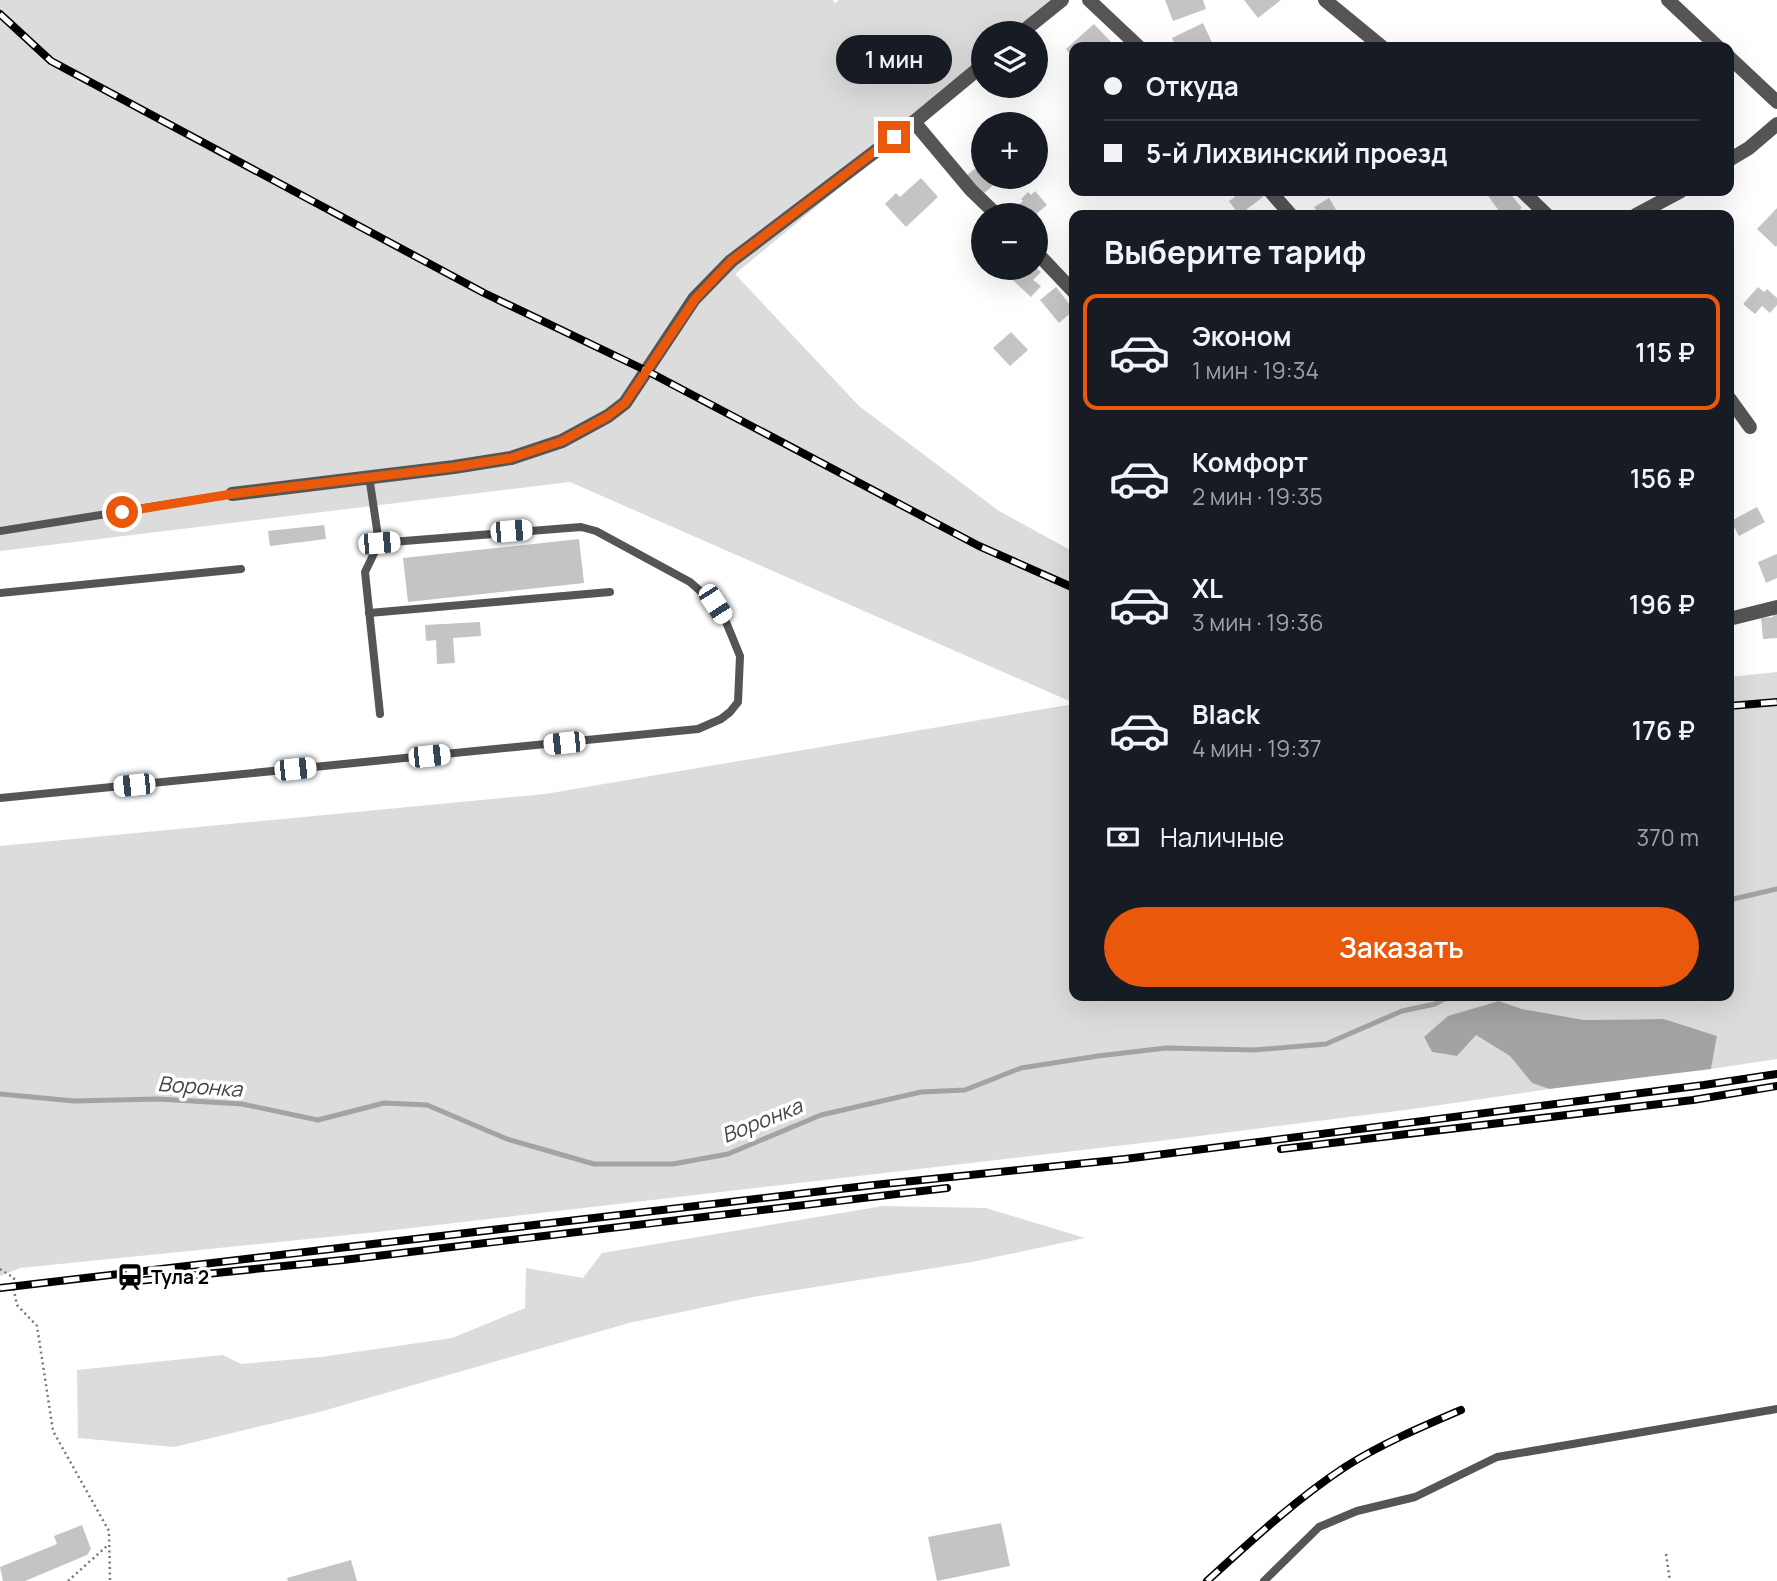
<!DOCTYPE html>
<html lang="ru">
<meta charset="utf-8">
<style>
body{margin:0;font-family:Manrope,sans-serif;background:#20242c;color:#f1f3f6;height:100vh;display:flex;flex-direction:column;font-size:26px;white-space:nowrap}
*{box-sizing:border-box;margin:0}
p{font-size:23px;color:#9ea1a6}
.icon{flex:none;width:38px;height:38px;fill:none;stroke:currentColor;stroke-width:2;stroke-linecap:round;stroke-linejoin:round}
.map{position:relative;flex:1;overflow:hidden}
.details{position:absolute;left:1069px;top:210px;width:665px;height:791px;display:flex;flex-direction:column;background:#171b24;border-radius:14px;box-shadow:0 7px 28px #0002}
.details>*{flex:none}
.hud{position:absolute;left:1069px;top:42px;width:665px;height:154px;border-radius:14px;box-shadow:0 7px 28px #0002;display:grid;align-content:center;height:154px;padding:0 35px;background:#171b24}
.controls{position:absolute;left:971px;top:21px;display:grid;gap:14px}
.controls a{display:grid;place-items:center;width:77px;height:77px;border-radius:50%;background:#171b24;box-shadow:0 7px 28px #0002;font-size:35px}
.end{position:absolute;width:32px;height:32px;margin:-16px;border:9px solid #ea580c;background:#fff;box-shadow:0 0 0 4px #fff}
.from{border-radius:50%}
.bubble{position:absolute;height:49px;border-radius:24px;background:#171b24;box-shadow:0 7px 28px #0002;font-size:23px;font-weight:600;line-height:49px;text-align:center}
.car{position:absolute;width:21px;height:42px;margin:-21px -10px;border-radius:9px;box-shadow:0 0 5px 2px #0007;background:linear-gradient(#fff 24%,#345 0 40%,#fff 0 76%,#345 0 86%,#fff 0)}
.hud b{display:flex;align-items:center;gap:24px;height:66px;font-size:26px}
.hud b+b{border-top:2px solid #363941}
.hud i{width:18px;height:18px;background:#f1f3f6}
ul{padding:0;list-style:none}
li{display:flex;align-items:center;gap:21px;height:116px;margin:0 14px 10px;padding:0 21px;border:4px solid transparent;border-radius:14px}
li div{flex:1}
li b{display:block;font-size:26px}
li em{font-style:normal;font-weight:600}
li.current{border-color:#ea580c}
li>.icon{width:63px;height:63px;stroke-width:1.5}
h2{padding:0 35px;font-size:32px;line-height:84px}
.pay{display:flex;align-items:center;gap:18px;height:77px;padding:0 35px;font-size:26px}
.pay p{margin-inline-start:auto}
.cta{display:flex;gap:14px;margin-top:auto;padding:14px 35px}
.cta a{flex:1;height:80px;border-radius:42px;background:#ea580c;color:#fff;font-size:28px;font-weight:600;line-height:80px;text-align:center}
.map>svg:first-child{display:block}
.green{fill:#dcdcdc}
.water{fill:#a3a3a3}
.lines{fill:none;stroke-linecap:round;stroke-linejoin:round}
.stream{stroke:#a3a3a3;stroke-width:5}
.building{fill:#c4c4c4}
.path{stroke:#777;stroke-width:2.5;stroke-dasharray:2 3.5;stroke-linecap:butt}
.service{stroke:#555;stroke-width:8}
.minor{stroke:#555;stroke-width:14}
.rail-casing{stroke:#000;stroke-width:8}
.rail{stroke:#fff;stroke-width:5;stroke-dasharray:16;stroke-linecap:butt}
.route{stroke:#ea580c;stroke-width:9}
.labels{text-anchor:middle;stroke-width:7;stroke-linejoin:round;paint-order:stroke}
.poi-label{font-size:19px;font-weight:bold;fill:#000;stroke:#fff;text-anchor:start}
.water-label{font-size:21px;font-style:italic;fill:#444;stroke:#fff}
</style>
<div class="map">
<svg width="1777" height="1581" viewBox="0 0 1777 1581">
<rect width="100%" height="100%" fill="#fff"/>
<g class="green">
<polygon points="0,0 833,0 835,3 839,0 1068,0 1027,33 984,33 983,69 735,274 859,406 999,511 1074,552 1074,703 570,482 0,551"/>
<polygon points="1777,672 1777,1059 1711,1069 1717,1036 1664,1019 1584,1020 1522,1009 1499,1001 1424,1037 1432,1052 1457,1056 1476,1034 1510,1056 1532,1083 1549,1089 1413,1109 1168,1140 377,1232 20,1268 0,1276 0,846 545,794 1074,704 1074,996 1729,996 1729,677"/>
<polygon points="883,1206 986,1208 1085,1238 972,1262 753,1297 629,1323 323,1411 174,1447 78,1438 77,1370 223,1355 241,1364 321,1357 452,1338 525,1308 526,1268 583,1278 602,1253"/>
</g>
<polygon class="water" points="1499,1001 1522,1009 1584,1020 1664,1019 1717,1036 1711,1069 1549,1089 1532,1083 1510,1056 1476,1035 1457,1056 1432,1052 1424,1037 1448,1016"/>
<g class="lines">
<g class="stream">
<polyline points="1729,900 1777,889"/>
<polyline points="0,1094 74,1101 158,1099 242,1104 318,1120 384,1103 427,1105 507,1139 594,1164 673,1164 728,1154 821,1115 921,1092 965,1090 1021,1068 1098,1056 1166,1048 1254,1050 1326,1044 1402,1011 1435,1004 1450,996"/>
</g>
</g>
<g class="building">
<polygon points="1165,0 1203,0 1206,9 1173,21"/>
<polygon points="1244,0 1281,0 1258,18"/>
<polygon points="1203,23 1214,47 1176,47 1172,38"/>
<polygon points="1094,24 1111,42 1105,47 1074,47 1074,58 1066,49"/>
<polygon points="981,164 984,167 984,177 992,177 996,183 983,194 967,175"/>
<polygon points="921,178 938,197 906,227 885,204 896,193 900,197"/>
<polygon points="1035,191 1047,205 1035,215 1018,215 1013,209 1023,201 1021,199 1028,192 1031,195"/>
<polygon points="1230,191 1258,191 1263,197 1239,215 1229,201 1235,197"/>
<polygon points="1489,191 1508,191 1522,208 1513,215 1502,215 1486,193"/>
<polygon points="1329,198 1339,215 1319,215 1314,207"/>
<polygon points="1777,208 1777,245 1776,247 1757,229"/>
<polygon points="984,231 984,251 973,241"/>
<polygon points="1014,268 1036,268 1041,272 1033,280 1041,286 1031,297 1007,275"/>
<polygon points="1056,287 1074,310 1059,323 1040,300"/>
<polygon points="1758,287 1764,292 1767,289 1777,298 1777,305 1770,313 1762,306 1755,314 1743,304"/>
<polygon points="1011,332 1028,350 1010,366 993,348"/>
<polygon points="1757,507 1765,522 1739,536 1731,521"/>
<polygon points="324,525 326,539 270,546 268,531"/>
<polygon points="579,539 584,583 408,602 403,558"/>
<polygon points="1777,554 1777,578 1766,583 1758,562"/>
<polygon points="1773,611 1777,611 1777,638 1763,639 1761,618 1773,617"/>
<polygon points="480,622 481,636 453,638 455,663 437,664 436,640 426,641 425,625"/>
<polygon points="1001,1523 1010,1566 937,1581 928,1537"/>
<polygon points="82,1525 91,1549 87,1555 25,1581 3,1581 0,1567 57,1544 54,1536"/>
<polygon points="351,1560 357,1581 288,1581 287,1578"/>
</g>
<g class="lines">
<g class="path">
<polyline points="0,1269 14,1278 13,1286 17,1305 37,1326 53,1431 109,1531 110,1581"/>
<polyline points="1666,1554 1670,1581"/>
<polyline points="68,1581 107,1546"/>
</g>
<g class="service">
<polyline points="0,531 232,494"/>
<polyline points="379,543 365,572 380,714"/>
<polyline points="0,593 241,569"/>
<polyline points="369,613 610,592"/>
<polyline points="0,798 698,729 721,719 730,712 738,702 740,656 724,617 715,604 690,582 596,531 581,527 379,543 369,476"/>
<polyline points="1264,1581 1319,1527 1357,1511 1415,1497 1497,1457 1777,1409"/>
</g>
<g class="minor">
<polyline points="1089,0 1139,47"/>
<polyline points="1325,0 1382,47"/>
<polyline points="1668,0 1718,47"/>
<polyline points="1021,33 1062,0"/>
<polyline points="1729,57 1777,102"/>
<polyline points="914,122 971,190 997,215"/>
<polyline points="1729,160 1749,148 1777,124"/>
<polyline points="1270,191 1291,215"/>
<polyline points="1522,191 1547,215"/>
<polyline points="1636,215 1681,191"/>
<polyline points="1036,252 1074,292"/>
<polyline points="1729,398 1750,427"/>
<polyline points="232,494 454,467 511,458 562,441 608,416 625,403 694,299 731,261 914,122 984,64"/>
<polyline points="1729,619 1777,607"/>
</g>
<defs>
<g id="rail">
<polyline points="0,14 51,61 484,293 647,371 979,546 1074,588"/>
<polyline points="1729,706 1777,702"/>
<polyline points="1281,1149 1693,1100 1777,1086"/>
<polyline points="137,1281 343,1260 947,1188"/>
<polyline points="0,1288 874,1185 1125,1159 1704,1085 1777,1074"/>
<path d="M 1207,1581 C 1251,1541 1295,1500 1345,1467 C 1381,1444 1421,1427 1461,1410"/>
</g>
</defs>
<use href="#rail" class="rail-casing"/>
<use href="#rail" class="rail"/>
</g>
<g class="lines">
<polyline class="route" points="122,512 232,494 454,467 511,458 562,441 608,416 625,403 695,299 731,261 894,137"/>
</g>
<defs>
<symbol id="station-bare" viewBox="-9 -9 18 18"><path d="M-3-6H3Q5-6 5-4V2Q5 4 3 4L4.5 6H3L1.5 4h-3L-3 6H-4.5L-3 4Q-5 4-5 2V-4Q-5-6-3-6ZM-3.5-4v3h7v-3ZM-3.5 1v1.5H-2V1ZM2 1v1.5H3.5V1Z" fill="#000" stroke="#fff" stroke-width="2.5" paint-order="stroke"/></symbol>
</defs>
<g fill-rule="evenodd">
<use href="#station-bare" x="111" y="1258" width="38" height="38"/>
</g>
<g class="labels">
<g class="poi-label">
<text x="151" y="1284">Тула 2</text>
</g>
<g class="water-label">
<text transform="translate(200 1087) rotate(4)" y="7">Воронка</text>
<text transform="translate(762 1121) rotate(-22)" y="7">Воронка</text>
</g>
</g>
</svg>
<div class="controls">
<a><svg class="icon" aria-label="layers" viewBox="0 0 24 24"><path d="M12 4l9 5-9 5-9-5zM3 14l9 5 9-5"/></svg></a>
<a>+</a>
<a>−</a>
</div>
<i class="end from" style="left:122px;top:512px"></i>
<i class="end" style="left:894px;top:137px"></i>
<div class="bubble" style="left:836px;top:35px;width:116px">1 мин</div>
<i class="car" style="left:511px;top:531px;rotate:85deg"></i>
<i class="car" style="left:379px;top:543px;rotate:85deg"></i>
<i class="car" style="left:715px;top:604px;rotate:147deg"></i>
<i class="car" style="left:564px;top:743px;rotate:264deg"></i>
<i class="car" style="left:429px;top:756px;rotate:84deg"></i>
<i class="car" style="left:295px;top:769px;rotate:84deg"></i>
<i class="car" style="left:134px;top:785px;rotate:264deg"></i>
<div class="hud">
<b><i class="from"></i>Откуда</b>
<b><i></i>5-й Лихвинский проезд</b>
</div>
<section class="details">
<h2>Выберите тариф</h2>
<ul>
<li class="current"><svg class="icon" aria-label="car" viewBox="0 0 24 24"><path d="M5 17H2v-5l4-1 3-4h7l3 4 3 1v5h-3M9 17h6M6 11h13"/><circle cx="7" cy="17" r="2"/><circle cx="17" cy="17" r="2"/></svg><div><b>Эконом</b><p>1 мин · 19:34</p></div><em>115 ₽</em></li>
<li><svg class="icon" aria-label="car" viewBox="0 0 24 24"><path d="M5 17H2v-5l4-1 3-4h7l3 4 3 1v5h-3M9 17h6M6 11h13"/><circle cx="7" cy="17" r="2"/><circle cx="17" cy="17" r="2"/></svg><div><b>Комфорт</b><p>2 мин · 19:35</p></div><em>156 ₽</em></li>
<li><svg class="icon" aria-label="car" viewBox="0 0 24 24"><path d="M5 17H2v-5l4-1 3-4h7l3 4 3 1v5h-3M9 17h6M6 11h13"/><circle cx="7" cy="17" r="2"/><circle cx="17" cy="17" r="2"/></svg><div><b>XL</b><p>3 мин · 19:36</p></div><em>196 ₽</em></li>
<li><svg class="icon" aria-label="car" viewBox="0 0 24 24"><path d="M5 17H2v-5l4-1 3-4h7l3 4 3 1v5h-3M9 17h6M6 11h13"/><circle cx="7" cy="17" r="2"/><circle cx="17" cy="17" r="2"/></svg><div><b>Black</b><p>4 мин · 19:37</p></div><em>176 ₽</em></li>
</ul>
<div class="pay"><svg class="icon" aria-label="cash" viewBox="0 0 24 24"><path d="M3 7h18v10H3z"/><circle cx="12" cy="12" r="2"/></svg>Наличные<p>370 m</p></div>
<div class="cta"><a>Заказать</a></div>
</section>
</div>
